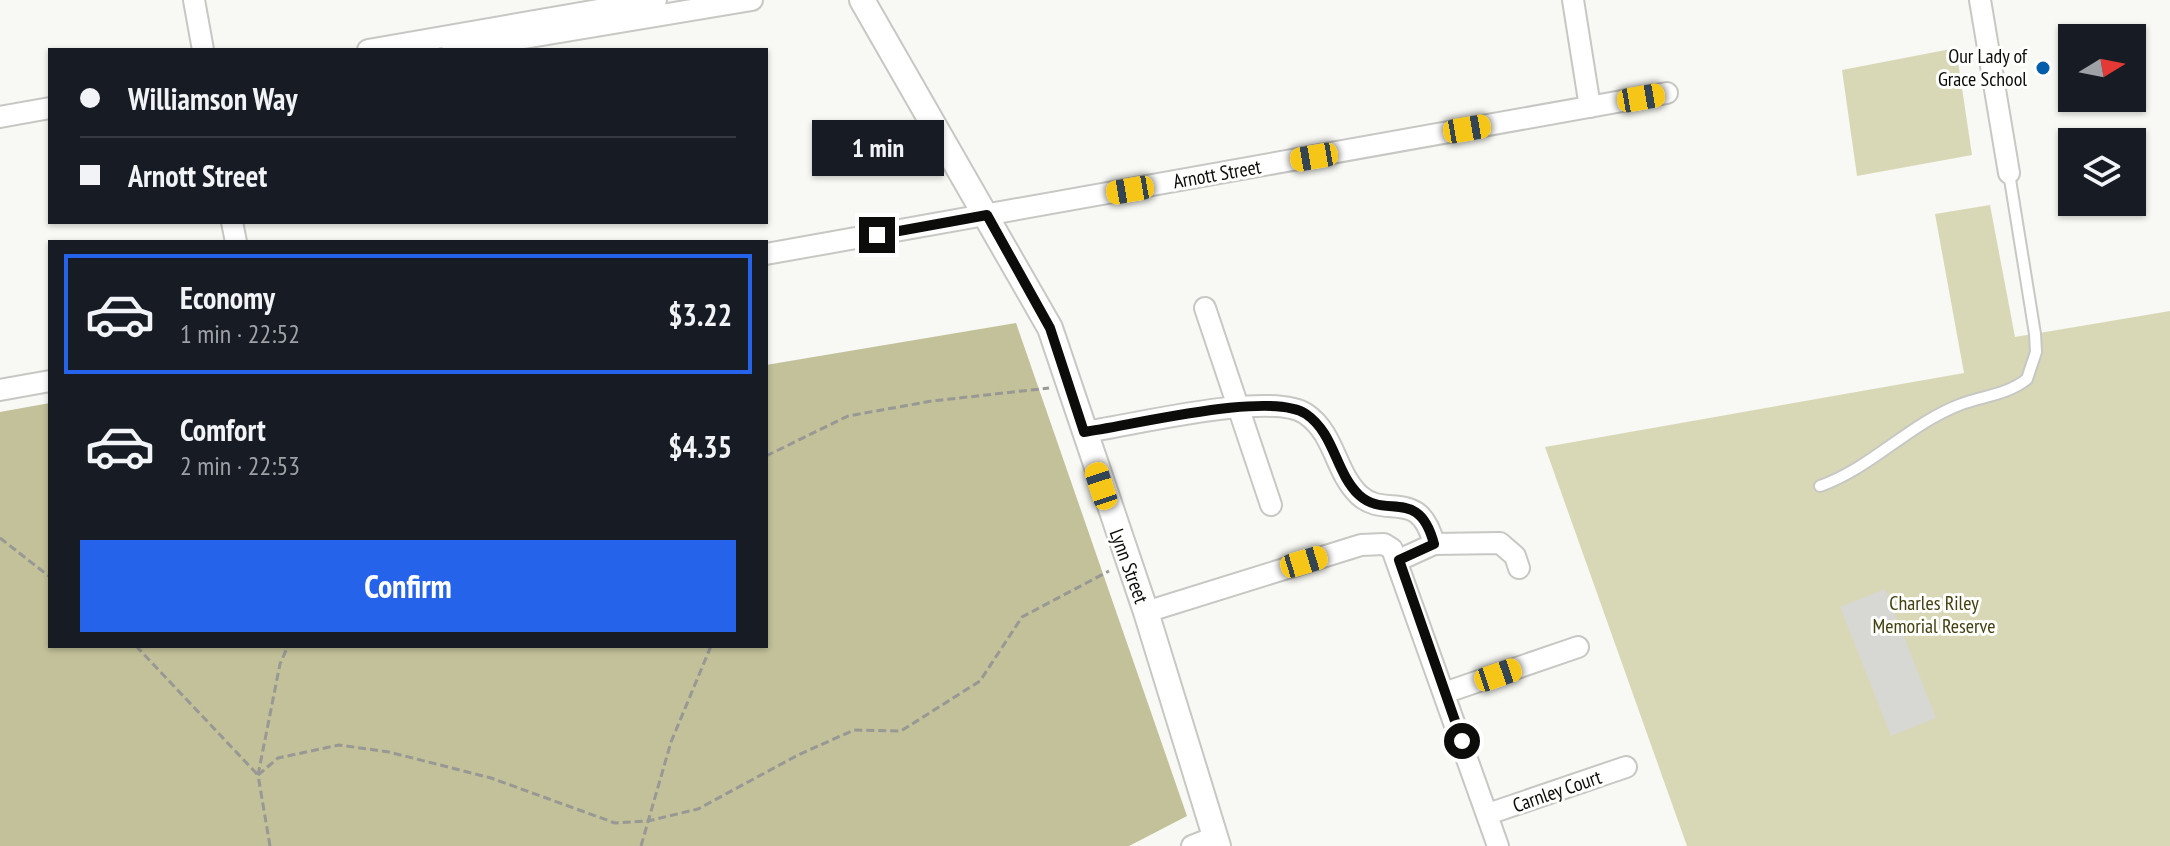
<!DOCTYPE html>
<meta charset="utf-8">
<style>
body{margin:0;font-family:"PT Sans Narrow",sans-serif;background:#20242c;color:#f1f3f6;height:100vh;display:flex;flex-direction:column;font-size:30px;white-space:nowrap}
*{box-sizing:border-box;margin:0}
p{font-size:26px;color:#9ea1a6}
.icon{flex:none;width:44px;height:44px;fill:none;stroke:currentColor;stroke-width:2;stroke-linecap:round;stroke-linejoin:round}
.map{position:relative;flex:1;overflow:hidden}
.panel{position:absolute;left:48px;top:240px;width:720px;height:408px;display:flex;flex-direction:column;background:#171b24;border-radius:0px;box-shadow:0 2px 6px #0004}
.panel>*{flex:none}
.guide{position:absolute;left:48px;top:48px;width:720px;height:176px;border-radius:0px;box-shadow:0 2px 6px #0004;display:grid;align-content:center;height:176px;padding:0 32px;background:#171b24}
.needle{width:52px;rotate:80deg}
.fabs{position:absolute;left:2058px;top:24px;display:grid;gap:16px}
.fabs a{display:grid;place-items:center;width:88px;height:88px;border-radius:0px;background:#171b24;box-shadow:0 2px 6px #0004;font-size:40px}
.end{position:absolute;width:36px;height:36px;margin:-18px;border:10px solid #0c0c0b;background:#fff;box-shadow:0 0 0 4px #fff}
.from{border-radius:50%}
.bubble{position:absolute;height:56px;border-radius:0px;background:#171b24;box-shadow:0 2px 6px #0004;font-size:26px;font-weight:600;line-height:56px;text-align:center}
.car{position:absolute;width:24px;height:48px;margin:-24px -12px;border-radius:10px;box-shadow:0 0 6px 2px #0007;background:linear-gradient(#f5c518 24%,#345 0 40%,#f5c518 0 76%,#345 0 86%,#f5c518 0)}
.guide b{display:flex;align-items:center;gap:28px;height:76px;font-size:30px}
.guide b+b{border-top:2px solid #363941}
.guide i{width:20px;height:20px;background:#f1f3f6}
ul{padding:14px 0 0;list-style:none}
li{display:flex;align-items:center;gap:24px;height:120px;margin:0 16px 12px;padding:0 16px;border:4px solid transparent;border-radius:0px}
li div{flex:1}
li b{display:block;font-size:30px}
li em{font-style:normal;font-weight:600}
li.selected{border-color:#2563eb}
li>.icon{width:72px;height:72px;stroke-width:1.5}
.primary-button{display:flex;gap:16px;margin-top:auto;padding:16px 32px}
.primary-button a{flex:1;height:92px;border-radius:0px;background:#2563eb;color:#fff;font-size:32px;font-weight:600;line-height:92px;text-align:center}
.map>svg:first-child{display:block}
.green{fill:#d9d8b6}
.forest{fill:#c2c199}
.building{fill:#d7d7d4}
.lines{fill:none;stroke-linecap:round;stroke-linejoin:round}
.service-casing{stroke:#c7c7c4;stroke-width:14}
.minor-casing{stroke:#c7c7c4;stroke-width:24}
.tertiary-casing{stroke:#c7c7c4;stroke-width:28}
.path{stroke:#989895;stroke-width:3;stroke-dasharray:8 4;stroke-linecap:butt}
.service{stroke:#fff;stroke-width:10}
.minor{stroke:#fff;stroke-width:20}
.tertiary{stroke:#fff;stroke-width:24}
.route{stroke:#0c0c0b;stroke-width:10}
.poi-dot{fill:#045eab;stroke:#fffffe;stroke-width:3}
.labels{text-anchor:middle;stroke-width:6;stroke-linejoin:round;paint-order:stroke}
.poi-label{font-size:20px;fill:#0c0c0b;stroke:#fffffe;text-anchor:end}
.street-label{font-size:20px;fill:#0c0c0b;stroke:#fffffe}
.park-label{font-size:20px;fill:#434110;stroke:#fffffe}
</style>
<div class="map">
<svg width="2170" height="846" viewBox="0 0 2170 846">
<rect width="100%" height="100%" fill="#f8f8f4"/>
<g class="green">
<polygon points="1956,48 1972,155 1857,176 1842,70"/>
<polygon points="1990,205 2015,337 2170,311 2170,846 1687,846 1545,447 1964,373 1935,214"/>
</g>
<polygon class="forest" points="1016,323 1187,816 1129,846 0,846 0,412 50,403 50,646 766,646 766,365"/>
<polygon class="building" points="1885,589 1936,718 1891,736 1840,607"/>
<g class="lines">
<defs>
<path id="service" d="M 1820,486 C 1871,468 1908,425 1959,405 C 1982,396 2007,395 2027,379 L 2036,352 L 2035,334 L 2009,173"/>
<g id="minor">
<polyline points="194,0 203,50"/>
<polyline points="1573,0 1590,107"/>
<polyline points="1980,0 2009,173"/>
<polyline points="368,50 656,0"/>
<polyline points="452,50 752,0"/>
<polyline points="0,117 50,108"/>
<polyline points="232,222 236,242"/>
<polyline points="766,254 1667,93"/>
<polyline points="1205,308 1271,505"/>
<polyline points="0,390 50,381"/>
<path d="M 1084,432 C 1130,426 1271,390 1306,414 C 1335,434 1335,472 1359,495 C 1386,520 1419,486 1434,544"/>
<polyline points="1399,560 1434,544 1500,543 1515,556 1519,568"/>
<polyline points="1146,612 1361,545 1384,544 1392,549 1498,846"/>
<polyline points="1444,693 1578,647"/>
<polyline points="1488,814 1626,767"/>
<polyline points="1192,846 1215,837"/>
</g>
<polyline id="tertiary" points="862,0 1050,328 1146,612 1218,846"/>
</defs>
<use href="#service" class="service-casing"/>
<use href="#minor" class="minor-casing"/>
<use href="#tertiary" class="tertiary-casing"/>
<g class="path">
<polyline points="766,456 848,416 932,401 1049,388"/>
<polyline points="0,538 50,577"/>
<polyline points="136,646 257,774"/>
<polyline points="258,775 280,664 288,646"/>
<polyline points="270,846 258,775 278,758 339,745 389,752 491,778 615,823 648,821 698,809 798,755 854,730 901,731 980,681 1022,617 1109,571"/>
<polyline points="641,846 671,742 711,646"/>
</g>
<use href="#service" class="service"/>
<use href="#minor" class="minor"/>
<use href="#tertiary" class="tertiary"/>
</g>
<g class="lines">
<path class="route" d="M 877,235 L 987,215 L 1050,328 L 1084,432 C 1130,426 1271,390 1306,414 C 1335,434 1335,472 1359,495 C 1386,520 1419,486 1434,544 L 1399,560 L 1462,741"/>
</g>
<circle class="poi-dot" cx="2043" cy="68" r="8"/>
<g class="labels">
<g class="poi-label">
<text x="2027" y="63">Our Lady of<tspan x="2027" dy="23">Grace School</tspan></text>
</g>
<g class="street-label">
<text transform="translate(1217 174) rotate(-10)" y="7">Arnott Street</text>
<text transform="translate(1129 566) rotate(70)" y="7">Lynn Street</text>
<text transform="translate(1557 791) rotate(-19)" y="7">Carnley Court</text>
</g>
<g class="park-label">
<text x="1934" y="610">Charles Riley<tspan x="1934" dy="23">Memorial Reserve</tspan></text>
</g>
</g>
</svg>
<div class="fabs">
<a><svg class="needle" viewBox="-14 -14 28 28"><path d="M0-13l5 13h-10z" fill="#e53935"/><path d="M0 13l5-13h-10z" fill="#9ea1a6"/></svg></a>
<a><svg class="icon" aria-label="layers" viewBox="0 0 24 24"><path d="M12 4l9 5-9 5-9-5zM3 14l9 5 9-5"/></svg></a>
</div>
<i class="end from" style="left:1462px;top:741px"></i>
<i class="end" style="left:877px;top:235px"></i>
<div class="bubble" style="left:812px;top:120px;width:132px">1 min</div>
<i class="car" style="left:1641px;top:98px;rotate:80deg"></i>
<i class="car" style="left:1467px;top:129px;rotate:80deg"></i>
<i class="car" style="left:1314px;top:157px;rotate:260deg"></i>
<i class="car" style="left:1130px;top:190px;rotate:260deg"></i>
<i class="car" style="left:1101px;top:486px;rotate:342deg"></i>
<i class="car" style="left:1304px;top:562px;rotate:73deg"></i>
<i class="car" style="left:1498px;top:675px;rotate:71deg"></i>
<div class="guide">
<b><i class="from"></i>Williamson Way</b>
<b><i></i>Arnott Street</b>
</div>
<section class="panel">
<ul>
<li class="selected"><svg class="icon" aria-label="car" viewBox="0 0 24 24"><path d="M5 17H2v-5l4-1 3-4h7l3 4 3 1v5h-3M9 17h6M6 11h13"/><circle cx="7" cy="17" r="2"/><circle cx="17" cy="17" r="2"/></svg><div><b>Economy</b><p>1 min · 22:52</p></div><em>$3.22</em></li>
<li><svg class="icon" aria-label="car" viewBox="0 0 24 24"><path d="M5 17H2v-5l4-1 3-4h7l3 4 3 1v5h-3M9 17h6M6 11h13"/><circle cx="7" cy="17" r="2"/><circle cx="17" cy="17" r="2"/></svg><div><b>Comfort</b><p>2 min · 22:53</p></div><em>$4.35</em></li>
</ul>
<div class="primary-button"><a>Confirm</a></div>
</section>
</div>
